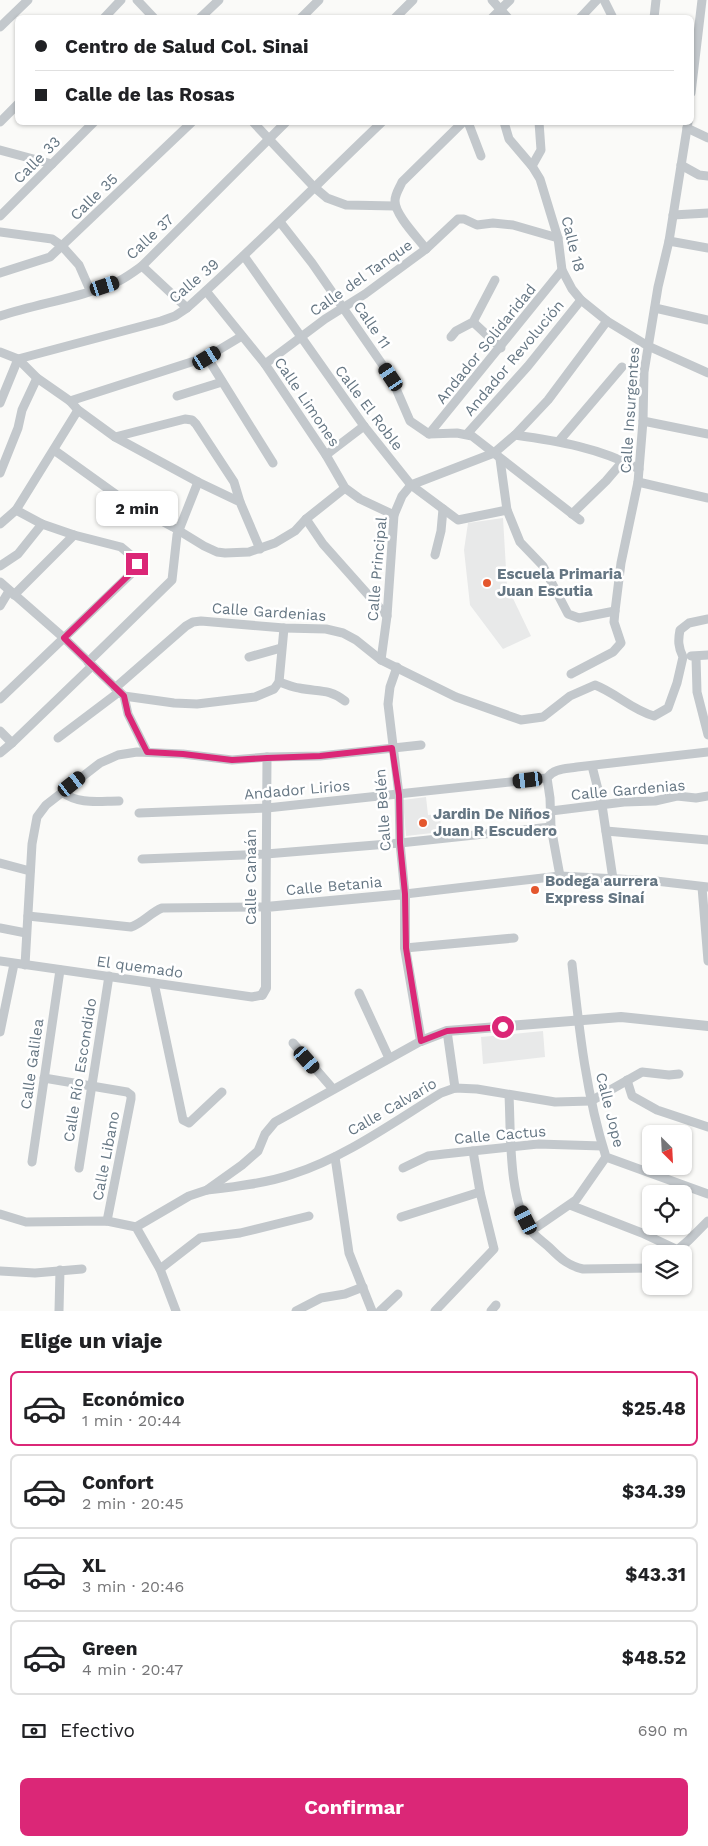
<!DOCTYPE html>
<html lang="es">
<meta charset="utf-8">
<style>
body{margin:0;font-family:"Work Sans",sans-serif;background:#f6f6f6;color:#202124;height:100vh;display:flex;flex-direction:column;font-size:19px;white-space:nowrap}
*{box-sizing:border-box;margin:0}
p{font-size:16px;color:#757577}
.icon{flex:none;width:28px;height:28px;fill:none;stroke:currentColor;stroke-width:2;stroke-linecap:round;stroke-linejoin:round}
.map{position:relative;height:1311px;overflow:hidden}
.sheet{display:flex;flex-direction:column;background:#fff;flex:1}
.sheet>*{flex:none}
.guide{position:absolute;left:15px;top:15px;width:679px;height:110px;border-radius:8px;box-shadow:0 1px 4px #0004;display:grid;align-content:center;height:110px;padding:0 20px;background:#fff}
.needle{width:32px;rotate:156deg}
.controls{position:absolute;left:642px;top:1125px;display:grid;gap:10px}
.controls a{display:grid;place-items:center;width:50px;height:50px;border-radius:8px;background:#fff;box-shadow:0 1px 4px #0004;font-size:25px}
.end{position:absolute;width:22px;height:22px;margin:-11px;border:6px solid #db2777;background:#fff;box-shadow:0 0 0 2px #fff}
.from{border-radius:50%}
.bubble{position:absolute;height:35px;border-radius:8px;background:#fff;box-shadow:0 1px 4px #0004;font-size:16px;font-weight:700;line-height:35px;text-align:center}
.car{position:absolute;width:15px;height:30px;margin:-15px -8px;border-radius:6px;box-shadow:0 0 4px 1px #0007;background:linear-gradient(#222 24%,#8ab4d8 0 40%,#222 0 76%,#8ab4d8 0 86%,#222 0)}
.guide b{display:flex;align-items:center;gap:18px;height:48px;font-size:19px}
.guide b+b{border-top:1px solid #e0e0e0}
.guide i{width:12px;height:12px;background:#202124}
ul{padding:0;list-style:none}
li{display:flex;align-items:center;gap:15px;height:75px;margin:0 10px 8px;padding:0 10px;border:2px solid #e0e0e0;border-radius:8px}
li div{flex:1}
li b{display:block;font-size:19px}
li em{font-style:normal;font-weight:700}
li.selected{border-color:#db2777}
li>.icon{width:45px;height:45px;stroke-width:1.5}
h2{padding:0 20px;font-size:22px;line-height:60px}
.pay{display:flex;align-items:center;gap:12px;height:55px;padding:0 20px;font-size:19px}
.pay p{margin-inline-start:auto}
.cta{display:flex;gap:10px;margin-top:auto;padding:10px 20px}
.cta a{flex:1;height:58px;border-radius:8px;background:#db2777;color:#fff;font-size:20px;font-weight:700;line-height:58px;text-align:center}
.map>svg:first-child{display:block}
.built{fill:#e8e9e9}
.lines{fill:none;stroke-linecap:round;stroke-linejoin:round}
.minor{stroke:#c3c8cc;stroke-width:9}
.tertiary{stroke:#c3c8cc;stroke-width:10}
.route{stroke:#db2777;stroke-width:6}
.poi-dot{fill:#e4572e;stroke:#fff;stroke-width:2}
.labels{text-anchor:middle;stroke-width:5;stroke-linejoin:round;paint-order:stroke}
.street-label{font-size:15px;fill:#657683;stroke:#fff}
.poi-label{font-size:15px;font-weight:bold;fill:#657683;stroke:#fff;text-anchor:start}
</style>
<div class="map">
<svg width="708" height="1311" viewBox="0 0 708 1311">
<rect width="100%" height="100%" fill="#fafaf8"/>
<g class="built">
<polygon points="503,518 507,586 531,636 503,649 470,605 464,550 468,523"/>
<polygon points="426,797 428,815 440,814 441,832 406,836 403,800"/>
<polygon points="543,1031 545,1057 483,1064 481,1037"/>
</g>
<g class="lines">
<g class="minor">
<polyline points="137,0 154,18"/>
<polyline points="492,0 508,18"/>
<polyline points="604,0 613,18"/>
<polyline points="104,18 121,0"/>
<polyline points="200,18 219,0"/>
<polyline points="301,18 319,0"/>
<polyline points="395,18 413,0"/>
<polyline points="492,18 510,0"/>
<polyline points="580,18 597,0"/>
<polyline points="654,18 656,0"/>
<polyline points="0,27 28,0"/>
<polyline points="691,93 702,0"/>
<polyline points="0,122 18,104"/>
<polyline points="253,122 314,187 327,198 346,205 395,206"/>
<polyline points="468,122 481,156"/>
<polyline points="504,122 509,139 532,166 540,179 558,238 562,270 572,289 581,300 607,321 648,346 708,373"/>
<polyline points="687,128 708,138"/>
<polyline points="0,150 52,164"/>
<polyline points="681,165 699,175 708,176"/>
<polyline points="532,166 541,150 539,122"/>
<polyline points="673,215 708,213"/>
<polyline points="0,216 94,122"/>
<polyline points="280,222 312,263 391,377 410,421 429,434 457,433 472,436 580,520"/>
<polyline points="0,232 52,239 62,246 79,265 90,290"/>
<polyline points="669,241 708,248"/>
<path d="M 426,249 C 418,238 395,215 395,201 C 395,194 399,189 402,182 L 463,122"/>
<polyline points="244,256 364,426 411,485 458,520 507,510"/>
<polyline points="142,266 187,308"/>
<polyline points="0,273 50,257 192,122"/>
<polyline points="206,291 265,364 326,455 345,488 360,499 394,515"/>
<polyline points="655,308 708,320"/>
<path d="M 0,316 C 39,303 81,298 119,281 C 127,277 135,271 142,266 L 286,122"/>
<polyline points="473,322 501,348"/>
<polyline points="451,337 456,331 473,322 495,280"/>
<polyline points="0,352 18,359 37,378 70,401 78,410 115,437 198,482 240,502 260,549"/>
<polyline points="207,357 273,463"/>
<polyline points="265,364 325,319 365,294 426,249 458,219 464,219 477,225 493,223 513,225 558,238"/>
<polyline points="177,396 222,382"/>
<polyline points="70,401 207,357 242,336"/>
<path d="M 0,403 L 18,359 L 161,321 L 175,316 L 187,308 C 254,248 317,184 382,122"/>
<polyline points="643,421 708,434"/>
<polyline points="429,434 562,270"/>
<polyline points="467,434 528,366 581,300"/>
<path d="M 515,435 C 558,441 600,448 639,469"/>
<polyline points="115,437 185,419 192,420 196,424 234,482 240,502"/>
<polyline points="559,441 622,367"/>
<polyline points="54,450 125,501 173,527 204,546 217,552 225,553 249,552 275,543 295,531 306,519 345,488"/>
<polyline points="326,455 364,426"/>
<polyline points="500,459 507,510 520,542 543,566 568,614 579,618 615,611"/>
<polyline points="0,473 18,428 22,410 37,378"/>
<polyline points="638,482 708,498"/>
<polyline points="572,514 606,481 624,460"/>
<polyline points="306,519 323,544 387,616"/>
<polyline points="0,524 16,510 78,410"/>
<polyline points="435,555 441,531 443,509"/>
<polyline points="0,566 18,554 42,524"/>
<polyline points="0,582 64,638 124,696 174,703 197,704 255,697 274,689 279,682 284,628"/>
<polyline points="14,595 74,535"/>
<polyline points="0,606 9,591"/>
<polyline points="691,656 708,655"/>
<polyline points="249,657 281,648"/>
<polyline points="696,657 697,692 708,735"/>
<polyline points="381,660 387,616 394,515 402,496 411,485 494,453 515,435 548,400 607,321"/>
<polyline points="88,662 172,580 177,535 198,482"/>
<polyline points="397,667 390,687 388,704 399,795 400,843 405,894 560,876 656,881 708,887"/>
<polyline points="571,674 613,652 621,643 614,622 615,611 621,563 638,482 643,421 644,372 658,287 669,241 688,122"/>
<path d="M 279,682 C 286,684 292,687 299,688 C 317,692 329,688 345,701"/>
<path d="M 115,688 L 186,626 L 193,622 L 201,621 L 284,628 L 326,629 L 343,633 L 356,640 L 381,660 L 456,697 L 521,720 L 543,717 L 570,696 L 595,685 C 616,693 632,710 654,716 L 668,708 L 677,683 L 683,657 C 678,647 678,640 680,630 L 689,623 L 708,619"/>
<polyline points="124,696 128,714 147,752"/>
<polyline points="0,699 135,570 137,564 133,557 121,547 74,535 42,524 16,510"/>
<polyline points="0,731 12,743"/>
<polyline points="58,738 119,692"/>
<polyline points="0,753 12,743 92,666"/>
<polyline points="592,766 602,805 613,879"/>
<path d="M 62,792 C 79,805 99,801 119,801"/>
<polyline points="551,811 624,802 655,801 677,796 696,798 708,796"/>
<polyline points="139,813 267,808 547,778"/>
<polyline points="606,831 708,840"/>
<polyline points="142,859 266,854 400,843 551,827"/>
<polyline points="0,863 30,871"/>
<path d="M 560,876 L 551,827 L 550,798 L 547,778 C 554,768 566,769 577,767 L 708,752"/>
<polyline points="702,887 708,961"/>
<path d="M 28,916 L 131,927 C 144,922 150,913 162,908 L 266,907 L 267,757"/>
<polyline points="0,928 26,933"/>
<polyline points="405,948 514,938"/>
<polyline points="0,961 252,997 262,995"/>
<path d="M 572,964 C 579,1028 586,1095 606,1157 L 708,1194"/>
<polyline points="25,965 32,844 37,817 46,805 100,763 118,755 137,752 183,754 232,760 267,757 320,756 421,745"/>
<polyline points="154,983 183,1120 189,1123 222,1092"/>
<polyline points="359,993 389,1058"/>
<polyline points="447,1031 455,1088"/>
<polyline points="0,1032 14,964"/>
<polyline points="293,1043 333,1089"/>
<polyline points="44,1078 127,1092 131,1095 131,1099 107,1221"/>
<polyline points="627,1080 632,1096 657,1110 708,1127"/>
<path d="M 509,1095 C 511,1133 508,1200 531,1231 C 537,1238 545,1243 551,1249 C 561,1259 569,1266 583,1269 L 651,1268"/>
<polyline points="335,1157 349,1253 372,1311"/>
<polyline points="32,1162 60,970"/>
<polyline points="79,1168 109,976"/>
<polyline points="403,1168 428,1156 444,1154 538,1144 602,1146"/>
<path d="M 207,1190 C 234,1187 268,1183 293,1174 C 344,1158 395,1121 441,1093 L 455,1088 L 477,1089 L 555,1102 L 591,1101 L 642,1072 L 669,1075 L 679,1074"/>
<polyline points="570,1205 642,1233 678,1250"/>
<polyline points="0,1214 26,1222 107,1221 136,1227 160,1269 176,1311"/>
<polyline points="401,1217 480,1192"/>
<polyline points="136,1227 189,1196 207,1190 242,1165 258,1151 265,1134 275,1122 421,1041"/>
<polyline points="531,1231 576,1200 606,1157"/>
<polyline points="674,1253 689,1240 708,1221"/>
<polyline points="160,1269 200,1238 240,1233 309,1216"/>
<polyline points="0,1271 35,1273 82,1269"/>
<polyline points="59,1311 60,1270"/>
<polyline points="296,1311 321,1298 345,1294 363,1287"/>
<polyline points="380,1311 398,1294"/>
<polyline points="435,1311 494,1249 480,1192 473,1151"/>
<polyline points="491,1311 496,1305"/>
</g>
<polyline class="tertiary" points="262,995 266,988 266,907 405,894 405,948 421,1041 447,1031 621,1017 708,1026"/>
</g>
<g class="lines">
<polyline class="route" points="137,564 134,570 64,638 124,696 128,714 147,752 183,754 232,760 267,758 320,756 392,748 399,795 400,843 405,894 406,948 421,1041 447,1031 503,1027"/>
</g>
<g class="poi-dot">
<circle cx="487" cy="583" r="5"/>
<circle cx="423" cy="823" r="5"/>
<circle cx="535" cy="890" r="5"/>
</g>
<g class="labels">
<g class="street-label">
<text transform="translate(37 160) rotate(-45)" y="5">Calle 33</text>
<text transform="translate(94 197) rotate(-44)" y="5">Calle 35</text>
<text transform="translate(150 237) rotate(-43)" y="5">Calle 37</text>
<text transform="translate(573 244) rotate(76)" y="5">Calle 18</text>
<text transform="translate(361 278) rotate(-35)" y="5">Calle del Tanque</text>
<text transform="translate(194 281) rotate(-40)" y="5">Calle 39</text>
<text transform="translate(372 325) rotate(56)" y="5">Calle 11</text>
<text transform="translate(486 344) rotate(-51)" y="5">Andador Solidaridad</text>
<text transform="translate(514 358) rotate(-50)" y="5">Andador Revolución</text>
<text transform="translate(307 402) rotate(56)" y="5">Calle Limones</text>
<text transform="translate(369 408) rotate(53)" y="5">Calle El Roble</text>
<text transform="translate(630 410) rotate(-86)" y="5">Calle Insurgentes</text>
<text transform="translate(377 569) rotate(-85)" y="5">Calle Principal</text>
<text transform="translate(269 612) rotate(4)" y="5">Calle Gardenias</text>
<text transform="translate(297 790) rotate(-5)" y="5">Andador Lirios</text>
<text transform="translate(628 790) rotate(-5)" y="5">Calle Gardenias</text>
<text transform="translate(383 810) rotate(-94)" y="5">Calle Belén</text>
<text transform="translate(251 877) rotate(-90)" y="5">Calle Canaán</text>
<text transform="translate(334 886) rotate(-5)" y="5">Calle Betania</text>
<text transform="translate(140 967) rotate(8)" y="5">El quemado</text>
<text transform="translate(32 1064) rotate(-82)" y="5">Calle Galilea</text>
<text transform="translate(80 1070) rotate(-81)" y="5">Calle Río Escondido</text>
<text transform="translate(392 1107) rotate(-30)" y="5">Calle Calvario</text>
<text transform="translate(610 1110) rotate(76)" y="5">Calle Jope</text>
<text transform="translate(500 1135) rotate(-5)" y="5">Calle Cactus</text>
<text transform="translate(106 1156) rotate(-79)" y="5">Calle Libano</text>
</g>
<g class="poi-label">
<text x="497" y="579">Escuela Primaria<tspan x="497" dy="17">Juan Escutia</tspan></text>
<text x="433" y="819">Jardin De Niños<tspan x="433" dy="17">Juan R Escudero</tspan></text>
<text x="545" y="886">Bodega aurrera<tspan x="545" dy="17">Express Sinaí</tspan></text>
</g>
</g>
</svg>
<div class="controls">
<a><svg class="needle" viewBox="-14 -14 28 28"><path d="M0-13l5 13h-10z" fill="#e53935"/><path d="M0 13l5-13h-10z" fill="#757577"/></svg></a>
<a><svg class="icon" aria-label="locate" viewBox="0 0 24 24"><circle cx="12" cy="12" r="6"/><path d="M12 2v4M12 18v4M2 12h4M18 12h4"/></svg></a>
<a><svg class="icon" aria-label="layers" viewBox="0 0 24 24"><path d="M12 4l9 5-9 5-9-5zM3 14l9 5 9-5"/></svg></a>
</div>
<i class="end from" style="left:503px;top:1027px"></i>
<i class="end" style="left:137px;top:564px"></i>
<div class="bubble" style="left:96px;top:491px;width:82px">2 min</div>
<i class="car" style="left:105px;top:286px;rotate:72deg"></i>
<i class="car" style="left:207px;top:358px;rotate:59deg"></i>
<i class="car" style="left:391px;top:377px;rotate:326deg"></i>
<i class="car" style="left:528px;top:780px;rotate:263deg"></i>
<i class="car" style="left:72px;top:784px;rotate:52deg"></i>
<i class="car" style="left:307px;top:1060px;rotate:139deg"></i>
<i class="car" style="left:526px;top:1220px;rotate:333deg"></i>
<div class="guide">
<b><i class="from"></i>Centro de Salud Col. Sinai</b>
<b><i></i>Calle de las Rosas</b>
</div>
</div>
<section class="sheet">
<h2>Elige un viaje</h2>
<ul>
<li class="selected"><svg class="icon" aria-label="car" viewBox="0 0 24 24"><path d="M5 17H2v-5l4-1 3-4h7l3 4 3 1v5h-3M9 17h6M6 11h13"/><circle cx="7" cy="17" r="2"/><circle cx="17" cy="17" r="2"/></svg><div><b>Económico</b><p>1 min · 20:44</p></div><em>$25.48</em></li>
<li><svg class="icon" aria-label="car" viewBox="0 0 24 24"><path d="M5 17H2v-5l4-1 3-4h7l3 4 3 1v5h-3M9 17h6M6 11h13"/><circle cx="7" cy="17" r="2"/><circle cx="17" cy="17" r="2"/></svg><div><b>Confort</b><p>2 min · 20:45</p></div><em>$34.39</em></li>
<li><svg class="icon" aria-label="car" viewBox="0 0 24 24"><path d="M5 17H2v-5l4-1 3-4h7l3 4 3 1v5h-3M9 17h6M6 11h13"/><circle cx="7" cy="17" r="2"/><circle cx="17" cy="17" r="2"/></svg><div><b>XL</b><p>3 min · 20:46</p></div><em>$43.31</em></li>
<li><svg class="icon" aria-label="car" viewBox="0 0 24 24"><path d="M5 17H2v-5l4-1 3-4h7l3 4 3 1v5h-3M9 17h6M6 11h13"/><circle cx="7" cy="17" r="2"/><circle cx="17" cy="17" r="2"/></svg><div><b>Green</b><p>4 min · 20:47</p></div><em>$48.52</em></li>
</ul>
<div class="pay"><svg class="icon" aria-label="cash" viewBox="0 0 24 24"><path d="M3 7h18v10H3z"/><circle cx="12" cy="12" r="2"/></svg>Efectivo<p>690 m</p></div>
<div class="cta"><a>Confirmar</a></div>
</section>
